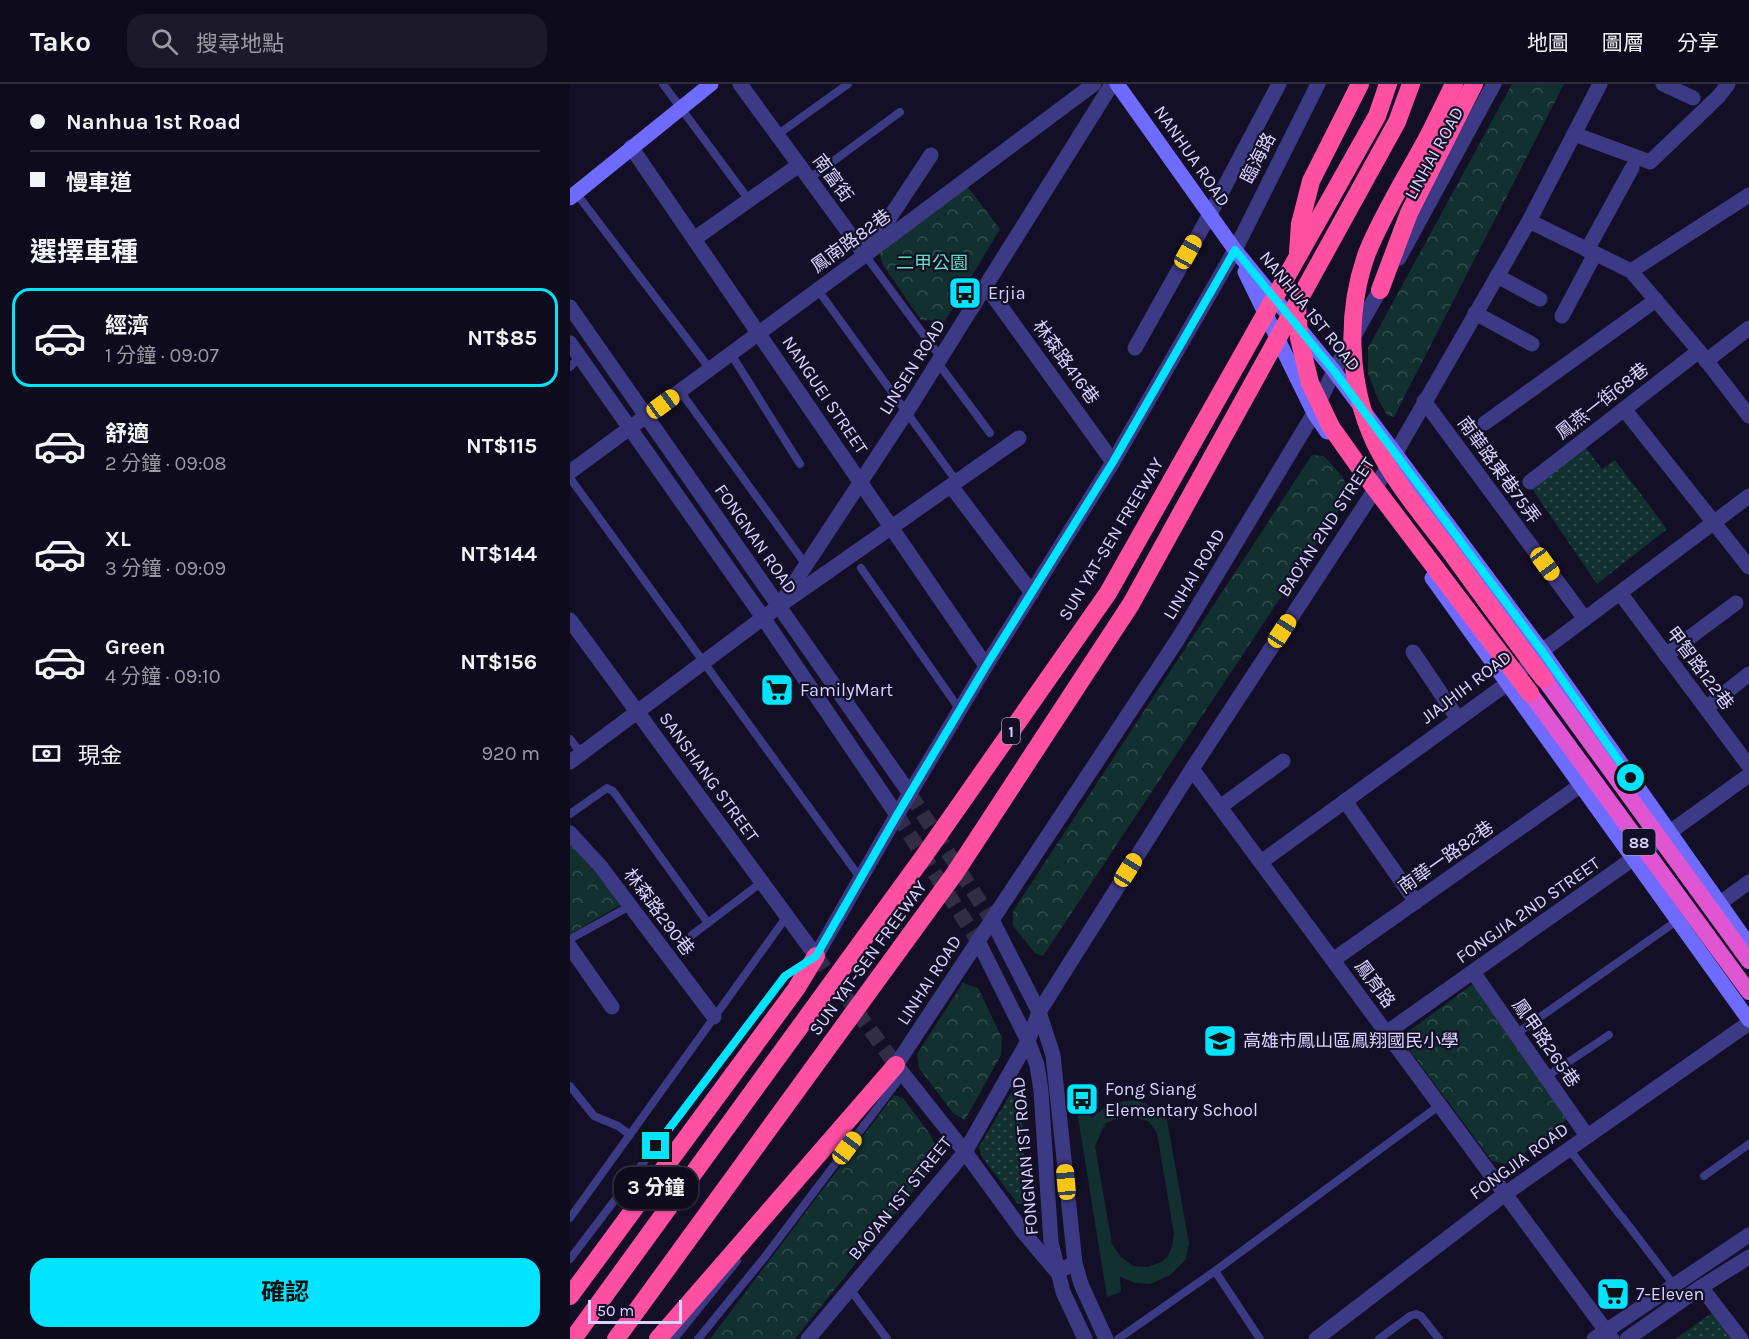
<!DOCTYPE html>
<html lang="zh-TW">
<meta charset="utf-8">
<style>
body{margin:0;font-family:Karla,"Noto Sans TC",sans-serif;background:#1c1929;color:#f1f3f6;height:100vh;display:flex;flex-direction:column;font-size:22px;white-space:nowrap}
*{box-sizing:border-box;margin:0}
p{font-size:20px;color:#9b9ba3}
.icon{flex:none;width:33px;height:33px;fill:none;stroke:currentColor;stroke-width:2;stroke-linecap:round;stroke-linejoin:round}
.map{position:relative;flex:1;overflow:hidden}
.sheet{display:flex;flex-direction:column;background:#0e0b1c;width:570px}
.sheet>*{flex:none}
.top-card{display:grid;align-content:center;height:132px;padding:0 30px;background:#0e0b1c}
.scale{position:absolute;left:18px;bottom:15px;width:94px;box-sizing:border-box;padding-left:6px;border:3px solid #d9d4ff;border-top:0;font-size:16px;line-height:21px;white-space:nowrap;color:#d9d4ff;-webkit-text-stroke:4px #130f26;paint-order:stroke}
.end{position:absolute;width:27px;height:27px;margin:-14px;border:8px solid #00e5ff;background:#111;box-shadow:0 0 0 3px #111}
.from{border-radius:50%}
.bubble{position:absolute;height:42px;border-radius:18px;background:#0e0b1c;box-shadow:0 2px 4px #0004,0 0 0 2px #2e2b3b;font-size:20px;font-weight:700;line-height:42px;text-align:center}
.car{position:absolute;width:18px;height:36px;margin:-18px -9px;border-radius:8px;box-shadow:0 0 4px 2px #0007;background:linear-gradient(#f5c518 24%,#345 0 40%,#f5c518 0 76%,#345 0 86%,#f5c518 0)}
.top-card b{display:flex;align-items:center;gap:21px;height:57px;font-size:22px}
.top-card b+b{border-top:2px solid #2e2b3b}
.top-card i{width:15px;height:15px;background:#f1f3f6}
ul{padding:0;list-style:none}
li{display:flex;align-items:center;gap:18px;height:99px;margin:0 12px 9px;padding:0 18px;border:3px solid transparent;border-radius:18px}
li div{flex:1}
li b{display:block;font-size:22px}
li em{font-style:normal;font-weight:700}
li.selected{border-color:#00e5ff}
li>.icon{width:54px;height:54px;stroke-width:1.5}
h2{padding:0 30px;font-size:27px;line-height:72px}
.pay{display:flex;align-items:center;gap:15px;height:66px;padding:0 30px;font-size:22px}
.pay p{margin-inline-start:auto}
.cta{display:flex;gap:12px;margin-top:auto;padding:12px 30px}
.cta a{flex:1;height:69px;border-radius:18px;background:#00e5ff;color:#111;font-size:24px;font-weight:700;line-height:69px;text-align:center}
header{display:flex;align-items:center;gap:36px;box-sizing:border-box;height:84px;padding:0 30px;background:#0e0b1c;border-bottom:2px solid #2e2b3b}
header strong{font-size:28px}
nav{display:flex;gap:33px;margin-inline-start:auto;font-size:21px}
.search{width:420px;height:54px;background:#1c1929;display:flex;align-items:center;gap:15px;box-sizing:border-box;padding:0 21px;border-radius:18px;color:#9b9ba3;font-size:22px}
main{display:flex;flex:1;min-height:0}
.map>svg:first-child{display:block}
.grass{fill:url(#grass-dots)}
.park{fill:url(#park-crowns)}
.pitch{fill:#12302f;fill-rule:evenodd}
.lines{fill:none;stroke-linecap:round;stroke-linejoin:round}
.minor-tunnel{stroke:#312d47;stroke-width:15;stroke-dasharray:15 8;stroke-linecap:butt}
.service{stroke:#3d3a85;stroke-width:8}
.minor{stroke:#3d3a85;stroke-width:15}
.secondary{stroke:#6f6bff;stroke-width:15}
.motorway{stroke:#ff4fa3;stroke-width:18}
.trunk-bridge{stroke:#e055d1;stroke-width:16}
.motorway-bridge{stroke:#ff4fa3;stroke-width:18}
.route{stroke:#00e5ff;stroke-width:8}
.labels{text-anchor:middle;stroke-width:4.5;stroke-linejoin:round;paint-order:stroke}
.shield{fill:#130f26;stroke:#9e99be;stroke-width:1.5}
.shield-label{font-size:16px;font-weight:bold;fill:#d9d4ff}
.street-label{font-size:18px;fill:#d9d4ff;stroke:#130f26}
.park-label{font-size:18px;fill:#5fe0c0;stroke:#130f26}
.poi-label{font-size:18px;fill:#d9d4ff;stroke:#130f26;text-anchor:start}
</style>
<header>
<strong>Tako</strong>
<div class="search"><svg class="icon" aria-label="search" viewBox="0 0 24 24"><circle cx="10" cy="10" r="6"/><path d="M15 15l6 6"/></svg>搜尋地點</div>
<nav><a>地圖</a><a>圖層</a><a>分享</a></nav>
</header>
<main>
<section class="sheet">
<div class="top-card">
<b><i class="from"></i>Nanhua 1st Road</b>
<b><i></i>慢車道</b>
</div>
<h2>選擇車種</h2>
<ul>
<li class="selected"><svg class="icon" aria-label="car" viewBox="0 0 24 24"><path d="M5 17H2v-5l4-1 3-4h7l3 4 3 1v5h-3M9 17h6M6 11h13"/><circle cx="7" cy="17" r="2"/><circle cx="17" cy="17" r="2"/></svg><div><b>經濟</b><p>1 分鐘 · 09:07</p></div><em>NT$85</em></li>
<li><svg class="icon" aria-label="car" viewBox="0 0 24 24"><path d="M5 17H2v-5l4-1 3-4h7l3 4 3 1v5h-3M9 17h6M6 11h13"/><circle cx="7" cy="17" r="2"/><circle cx="17" cy="17" r="2"/></svg><div><b>舒適</b><p>2 分鐘 · 09:08</p></div><em>NT$115</em></li>
<li><svg class="icon" aria-label="car" viewBox="0 0 24 24"><path d="M5 17H2v-5l4-1 3-4h7l3 4 3 1v5h-3M9 17h6M6 11h13"/><circle cx="7" cy="17" r="2"/><circle cx="17" cy="17" r="2"/></svg><div><b>XL</b><p>3 分鐘 · 09:09</p></div><em>NT$144</em></li>
<li><svg class="icon" aria-label="car" viewBox="0 0 24 24"><path d="M5 17H2v-5l4-1 3-4h7l3 4 3 1v5h-3M9 17h6M6 11h13"/><circle cx="7" cy="17" r="2"/><circle cx="17" cy="17" r="2"/></svg><div><b>Green</b><p>4 分鐘 · 09:10</p></div><em>NT$156</em></li>
</ul>
<div class="pay"><svg class="icon" aria-label="cash" viewBox="0 0 24 24"><path d="M3 7h18v10H3z"/><circle cx="12" cy="12" r="2"/></svg>現金<p>920 m</p></div>
<div class="cta"><a>確認</a></div>
</section>
<div class="map">
<svg width="1179" height="1255" viewBox="0 0 1179 1255">
<defs>
<pattern id="grass-dots" width="8" height="8" patternUnits="userSpaceOnUse" patternTransform="scale(1.5)"><rect width="8" height="8" fill="#12302f"/><path d="M2 2h.1M6 6h.1" fill="none" stroke="#344d4e" stroke-width="1.8" stroke-linecap="round"/></pattern>
<pattern id="park-crowns" width="20" height="18" patternUnits="userSpaceOnUse" patternTransform="scale(1.5)"><rect width="20" height="18" fill="#12302f"/><path d="M2 6a3 3 0 1 1 6 0M12 15a3 3 0 1 1 6 0" fill="none" stroke="#344d4e"/></pattern>
</defs>
<rect width="100%" height="100%" fill="#130f26"/>
<g class="grass">
<polygon points="1008,354 1032,385 1045,376 1097,445 1027,500 956,396"/>
<polygon points="445,1002 450,1002 457,1118 453,1121 447,1119 412,1073 409,1063"/>
<polygon points="1145,1227 1165,1255 1105,1255"/>
</g>
<g class="park">
<polygon points="942,0 994,0 824,333 817,331 808,315 798,289 798,264"/>
<polygon points="397,102 430,145 375,237 351,236 313,181 309,168"/>
<polygon points="742,371 754,372 772,392 779,406 775,416 473,872 465,869 443,842 443,827"/>
<polygon points="0,759 52,820 0,850"/>
<polygon points="393,899 408,904 432,954 431,971 395,1036 383,1029 349,984 347,970"/>
<polygon points="903,900 999,1034 939,1081 922,1077 835,960 835,950"/>
<polygon points="324,1011 333,1014 362,1053 366,1067 362,1084 225,1255 140,1255"/>
</g>
<path class="pitch" d="M 516,999 L 521,1034 C 548,1013 572,1008 597,1036 L 619,1159 L 616,1175 L 600,1191 L 580,1200 L 566,1199 L 550,1193 L 551,1208 L 537,1213 L 503,1002 ZM 554,1031 L 578,1037 L 587,1049 L 604,1150 L 602,1162 L 598,1172 L 591,1178 L 577,1183 L 563,1182 L 550,1172 L 542,1160 L 525,1062 L 535,1040 Z"/>
<g class="lines">
<g class="minor-tunnel">
<polyline points="340,710 423,838"/>
<polyline points="327,731 408,857"/>
<polyline points="246,872 326,981"/>
</g>
<g class="service">
<polyline points="93,0 179,116"/>
<polyline points="207,51 278,0"/>
<polyline points="239,95 330,28"/>
<polyline points="6,109 140,285"/>
<polyline points="295,171 371,274"/>
<polyline points="248,206 387,398"/>
<polyline points="161,270 230,380"/>
<polyline points="368,279 420,349"/>
<polyline points="0,283 10,273"/>
<polyline points="110,307 236,481"/>
<polyline points="0,394 291,795"/>
<polyline points="291,484 390,626"/>
<polyline points="0,655 11,669"/>
<polyline points="0,730 37,704 43,707 138,839"/>
<polyline points="122,851 192,798"/>
<polyline points="0,855 60,822"/>
<polyline points="946,950 1108,836"/>
<polyline points="976,993 1039,951"/>
<polyline points="0,1002 24,1032 48,1042 60,1051"/>
<polyline points="999,1065 1050,1131"/>
<polyline points="1134,1092 1179,1060"/>
<polyline points="1052,1133 1104,1201"/>
<polyline points="0,1134 217,832"/>
<polyline points="0,1175 215,892 237,878"/>
<polyline points="645,1187 690,1255"/>
<polyline points="280,1205 317,1255"/>
<polyline points="104,1255 167,1177"/>
<polyline points="128,1255 194,1174 333,990"/>
<polyline points="548,1255 645,1187 870,1021"/>
<polyline points="809,1255 840,1232 846,1230 851,1232 869,1255"/>
</g>
<g class="minor">
<polyline points="170,0 295,171 361,71"/>
<polyline points="1093,0 1123,14"/>
<polyline points="1004,50 1080,78 1149,12 1158,0"/>
<polyline points="61,63 416,582"/>
<polyline points="959,137 1061,187 1129,267 1179,332"/>
<polyline points="124,155 229,81"/>
<polyline points="1017,166 1062,84"/>
<polyline points="829,174 924,0"/>
<polyline points="1061,187 1179,111"/>
<polyline points="927,192 970,215"/>
<polyline points="416,202 543,378"/>
<polyline points="0,223 340,710"/>
<polyline points="905,229 962,260"/>
<polyline points="992,232 1025,170"/>
<polyline points="0,259 194,535 327,731"/>
<polyline points="565,264 640,130 709,0"/>
<polyline points="1136,277 1179,244"/>
<polyline points="854,317 1015,535"/>
<polyline points="1054,325 1179,483"/>
<polyline points="915,339 1086,216"/>
<polyline points="0,388 295,171 524,0"/>
<polyline points="960,398 1129,267"/>
<polyline points="381,402 462,509"/>
<polyline points="1050,509 1179,682"/>
<polyline points="216,517 449,354"/>
<polyline points="0,536 246,872 327,731 416,582 543,378 665,166 748,0"/>
<polyline points="843,568 888,635"/>
<polyline points="1096,571 1166,519"/>
<polyline points="1136,624 1179,590"/>
<polyline points="0,678 209,522 336,329 542,0"/>
<polyline points="622,685 1042,1255"/>
<polyline points="775,717 846,818"/>
<polyline points="650,723 713,677"/>
<polyline points="0,749 31,783 144,933"/>
<polyline points="691,778 938,599 972,567 1179,412"/>
<polyline points="1150,819 1179,798"/>
<polyline points="423,838 469,928 483,971 505,1179 511,1200 536,1255"/>
<polyline points="408,857 458,957 467,981 471,1007 481,1158 493,1208 515,1255"/>
<polyline points="0,863 42,923"/>
<polyline points="763,876 1011,701"/>
<polyline points="903,888 1017,1052"/>
<polyline points="816,949 1064,774 1179,691"/>
<polyline points="505,1179 487,1188 454,1149 395,1068 326,981 608,555 744,329 764,287 815,197"/>
<polyline points="1131,1203 1171,1255"/>
<polyline points="238,1255 395,1068 458,957 469,928 622,685 802,410 959,137 1030,0"/>
<polyline points="746,1255 935,1110 1179,939"/>
<polyline points="1024,1255 1179,1151"/>
<polyline points="1057,1255 1131,1203 1179,1173"/>
</g>
<g class="secondary">
<polyline points="547,0 665,166 764,287 972,567 1179,861"/>
<polyline points="0,114 141,0"/>
<polyline points="675,188 744,329 757,348"/>
<polyline points="862,494 1179,936"/>
</g>
<g class="motorway">
<polyline points="810,206 839,129 904,0"/>
<polyline points="0,1212 226,905 246,872"/>
<polyline points="88,1255 326,981"/>
</g>
<g class="trunk-bridge">
<polyline points="974,595 1179,877"/>
<polyline points="960,609 1179,908"/>
</g>
<g class="motorway-bridge">
<path d="M 884,0 C 876,16 868,33 860,49 C 839,89 814,127 797,169 C 775,230 778,301 805,359 C 824,398 854,433 880,467 C 911,510 942,552 974,595"/>
<polyline points="728,168 730,140 741,97 790,0"/>
<polyline points="727,219 729,254 740,299 761,343 795,391 960,609"/>
<polyline points="3,1255 354,772 538,509 807,32 818,0"/>
<polyline points="46,1255 385,789 561,520 827,38 841,0"/>
</g>
</g>
<g class="lines">
<polyline class="route" points="86,1062 215,892 246,872 327,731 416,582 543,378 665,166 764,287 972,567 1061,694"/>
</g>
<defs>
<symbol id="bus-square" viewBox="-11 -11 22 22"><rect x="-9" y="-9" width="18" height="18" rx="4" fill="#00e5ff" stroke="#130f26"/><path d="M-5-6H5V4H4V6H2V4H-2V6H-4V4H-5ZM-3.5-4V0h7V-4ZM-3.5 1.2v1.5H-2V1.2ZM2 1.2v1.5H3.5V1.2Z" fill="#111"/></symbol>
<symbol id="supermarket-square" viewBox="-11 -11 22 22"><rect x="-9" y="-9" width="18" height="18" rx="4" fill="#00e5ff" stroke="#130f26"/><path d="M-6-5.5h2.5l.6 2H6L4.5 2H-2.5L-4.4-4H-6ZM-1.5 3.2a1.3 1.3 0 1 0 .1 0ZM3 3.2a1.3 1.3 0 1 0 .1 0Z" fill="#111"/></symbol>
<symbol id="school-square" viewBox="-11 -11 22 22"><rect x="-9" y="-9" width="18" height="18" rx="4" fill="#00e5ff" stroke="#130f26"/><path d="M0-5L7-2L0 1L-7-2ZM-4 1L0 2.5L4 1V4Q0 6-4 4Z" fill="#111"/></symbol>
</defs>
<g fill-rule="evenodd">
<use href="#bus-square" x="376" y="190" width="38" height="38"/>
<use href="#supermarket-square" x="188" y="587" width="38" height="38"/>
<use href="#school-square" x="631" y="938" width="38" height="38"/>
<use href="#bus-square" x="493" y="996" width="38" height="38"/>
<use href="#supermarket-square" x="1024" y="1191" width="38" height="38"/>
</g>
<g class="labels">
<g class="shield">
<rect x="432" y="634" width="18" height="26" rx="4.5"/>
<rect x="1052.5" y="745" width="33" height="26" rx="4.5"/>
</g>
<g class="shield-label">
<text x="441" y="653">1</text>
<text x="1069" y="764">88</text>
</g>
<g class="street-label">
<text transform="translate(864 69) rotate(-61)" y="6">LINHAI ROAD</text>
<text transform="translate(622 72) rotate(55)" y="6">NANHUA ROAD</text>
<text transform="translate(688 74) rotate(-63)" y="6">臨海路</text>
<text transform="translate(263 94) rotate(54)" y="6">南富街</text>
<text transform="translate(281 157) rotate(-36)" y="6">鳳南路82巷</text>
<text transform="translate(740 227) rotate(51)" y="6">NANHUA 1ST ROAD</text>
<text transform="translate(496 278) rotate(54)" y="6">林森路416巷</text>
<text transform="translate(342 283) rotate(-58)" y="6">LINSEN ROAD</text>
<text transform="translate(255 311) rotate(56)" y="6">NANGUEI STREET</text>
<text transform="translate(1032 317) rotate(-38)" y="6">鳳燕一街68巷</text>
<text transform="translate(929 386) rotate(54)" y="6">南華路東巷75弄</text>
<text transform="translate(756 443) rotate(-57)" y="6">BAO'AN 2ND STREET</text>
<text transform="translate(186 455) rotate(55)" y="6">FONGNAN ROAD</text>
<text transform="translate(541 455) rotate(-59)" y="6">SUN YAT-SEN FREEWAY</text>
<text transform="translate(624 490) rotate(-59)" y="6">LINHAI ROAD</text>
<text transform="translate(1130 584) rotate(53)" y="6">甲智路122巷</text>
<text transform="translate(896 603) rotate(-37)" y="6">JIAJHIH ROAD</text>
<text transform="translate(139 693) rotate(54)" y="6">SANSHANG STREET</text>
<text transform="translate(876 773) rotate(-35)" y="6">南華一路82巷</text>
<text transform="translate(958 826) rotate(-35)" y="6">FONGJIA 2ND STREET</text>
<text transform="translate(89 828) rotate(53)" y="6">林森路290巷</text>
<text transform="translate(298 874) rotate(-54)" y="6">SUN YAT-SEN FREEWAY</text>
<text transform="translate(359 896) rotate(-57)" y="6">LINHAI ROAD</text>
<text transform="translate(805 900) rotate(54)" y="6">鳳育路</text>
<text transform="translate(976 959) rotate(55)" y="6">鳳甲路265巷</text>
<text transform="translate(455 1072) rotate(-95)" y="6">FONGNAN 1ST ROAD</text>
<text transform="translate(949 1077) rotate(-36)" y="6">FONGJIA ROAD</text>
<text transform="translate(330 1114) rotate(-51)" y="6">BAO'AN 1ST STREET</text>
</g>
<g class="park-label">
<text x="362" y="185">二甲公園</text>
</g>
<g class="poi-label">
<text x="418" y="215">Erjia</text>
<text x="230" y="612">FamilyMart</text>
<text x="673" y="963">高雄市鳳山區鳳翔國民小學</text>
<text x="535" y="1011">Fong Siang<tspan x="535" dy="21">Elementary School</tspan></text>
<text x="1066" y="1216">7-Eleven</text>
</g>
</g>
</svg>
<div class="scale">50 m</div>
<i class="end from" style="left:1061px;top:694px"></i>
<i class="end" style="left:86px;top:1062px"></i>
<div class="bubble" style="left:44px;top:1083px;width:84px">3 分鐘</div>
<i class="car" style="left:618px;top:168px;rotate:29deg"></i>
<i class="car" style="left:93px;top:320px;rotate:54deg"></i>
<i class="car" style="left:975px;top:480px;rotate:144deg"></i>
<i class="car" style="left:712px;top:547px;rotate:33deg"></i>
<i class="car" style="left:558px;top:786px;rotate:32deg"></i>
<i class="car" style="left:277px;top:1064px;rotate:37deg"></i>
<i class="car" style="left:496px;top:1098px;rotate:355deg"></i>
</div>
</main>
